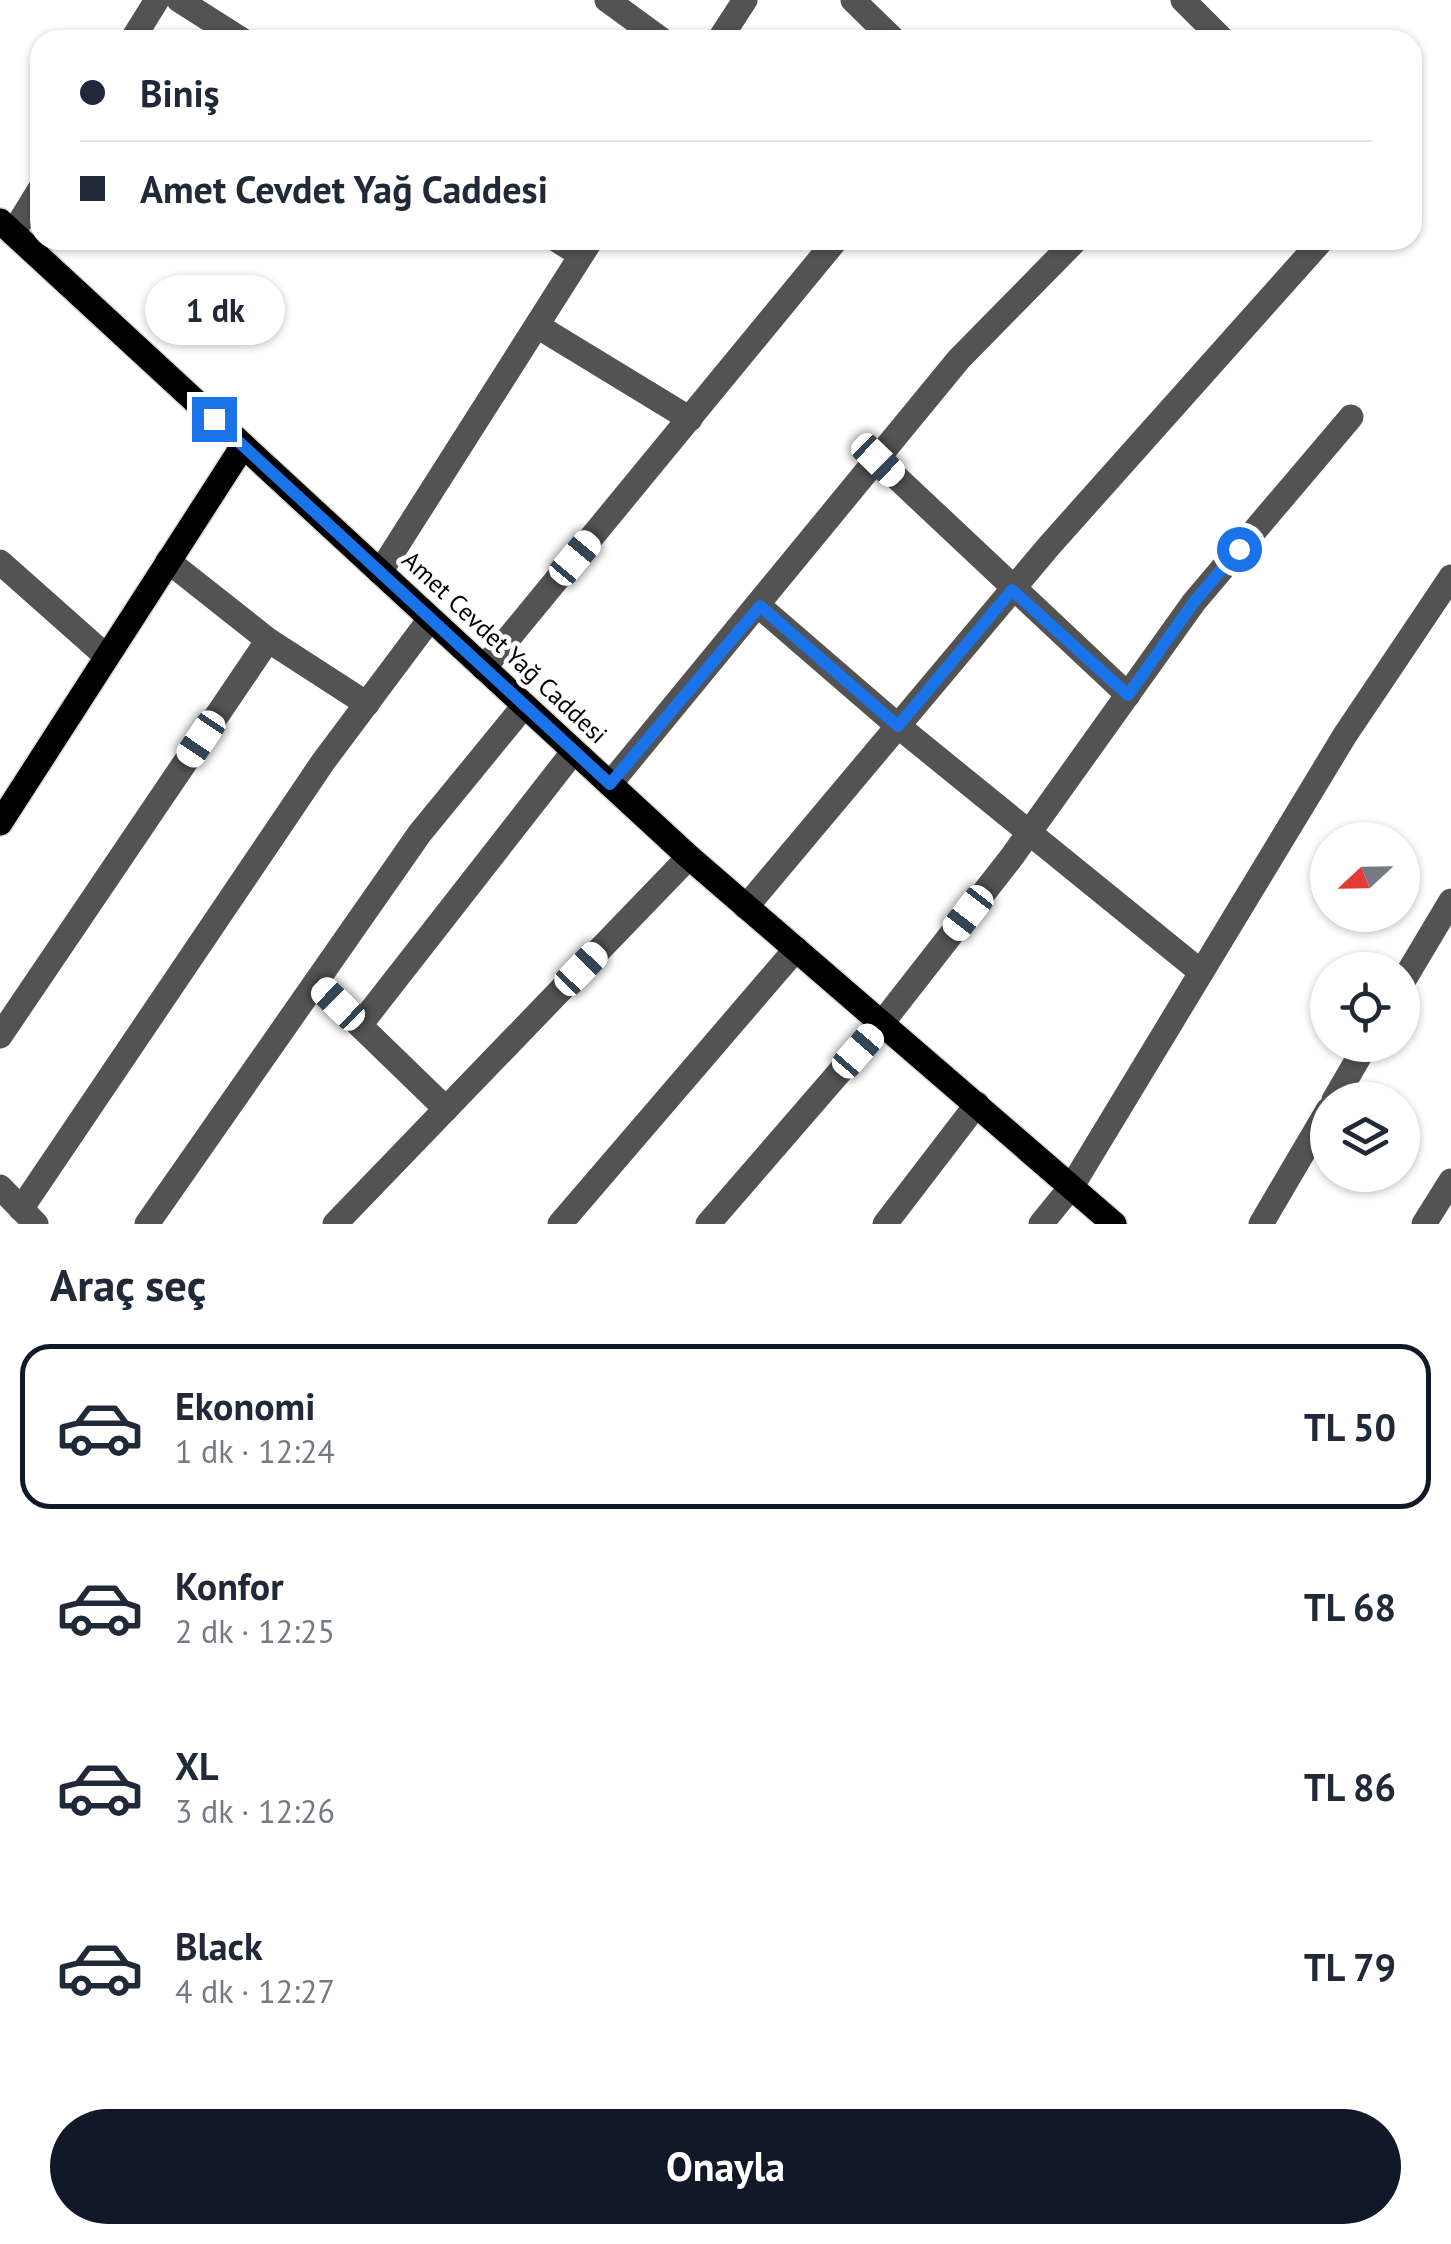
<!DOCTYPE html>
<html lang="tr">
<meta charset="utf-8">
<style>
body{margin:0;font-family:"PT Sans",sans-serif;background:#f2f2f3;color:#1f2937;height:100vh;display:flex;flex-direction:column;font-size:38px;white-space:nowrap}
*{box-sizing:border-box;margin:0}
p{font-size:32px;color:#747a83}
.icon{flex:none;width:55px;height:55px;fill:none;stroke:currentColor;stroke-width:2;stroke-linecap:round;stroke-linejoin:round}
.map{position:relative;height:1224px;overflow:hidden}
.details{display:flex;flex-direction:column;background:#fff;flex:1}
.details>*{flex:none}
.guide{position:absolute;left:30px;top:30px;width:1392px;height:220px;border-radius:30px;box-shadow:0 2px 8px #0004;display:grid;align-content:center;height:220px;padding:0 50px;background:#fff}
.needle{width:65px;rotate:248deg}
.buttons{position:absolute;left:1310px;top:822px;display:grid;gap:20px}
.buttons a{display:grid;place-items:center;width:110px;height:110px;border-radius:50%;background:#fff;box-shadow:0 2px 8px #0004;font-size:50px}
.end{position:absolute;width:45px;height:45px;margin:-22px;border:12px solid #1a73e8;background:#fff;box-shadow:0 0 0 5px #fff}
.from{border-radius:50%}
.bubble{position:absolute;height:70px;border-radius:35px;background:#fff;box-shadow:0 2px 8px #0004;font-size:32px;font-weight:800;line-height:70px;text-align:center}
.car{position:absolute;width:30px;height:60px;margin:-30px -15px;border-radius:12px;box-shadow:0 0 8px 2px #0007;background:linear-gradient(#fff 24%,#345 0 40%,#fff 0 76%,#345 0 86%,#fff 0)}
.guide b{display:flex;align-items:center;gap:35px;height:95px;font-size:38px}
.guide b+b{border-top:2px solid #e0e1e3}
.guide i{width:25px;height:25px;background:#1f2937}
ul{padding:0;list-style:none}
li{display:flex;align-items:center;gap:30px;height:165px;margin:0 20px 15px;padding:0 30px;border:5px solid transparent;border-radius:30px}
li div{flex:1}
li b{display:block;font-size:38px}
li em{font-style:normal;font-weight:800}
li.active{border-color:#111827}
li>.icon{width:90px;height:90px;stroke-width:1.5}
h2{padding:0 50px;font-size:45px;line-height:120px}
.action{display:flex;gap:20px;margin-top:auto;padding:20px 50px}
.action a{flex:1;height:115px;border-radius:60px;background:#111827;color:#fff;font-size:40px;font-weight:800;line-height:115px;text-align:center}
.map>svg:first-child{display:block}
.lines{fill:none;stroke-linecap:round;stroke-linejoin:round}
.major-casing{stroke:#dbdbdb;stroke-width:28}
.minor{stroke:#535353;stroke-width:25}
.major{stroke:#000;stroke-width:25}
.route{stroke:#1a73e8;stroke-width:12}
.labels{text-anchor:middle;stroke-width:9;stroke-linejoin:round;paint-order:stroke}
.street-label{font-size:25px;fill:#000;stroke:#fff}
</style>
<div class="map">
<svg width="1451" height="1224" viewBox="0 0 1451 1224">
<rect width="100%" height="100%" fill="#fff"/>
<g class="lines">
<defs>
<g id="major">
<polyline points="0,221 689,857 1114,1224"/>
<polyline points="0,823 243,446"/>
</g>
</defs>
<use href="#major" class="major-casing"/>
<g class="minor">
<polyline points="179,0 242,40"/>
<polyline points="607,0 662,40"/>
<polyline points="853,0 894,40"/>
<polyline points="1183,0 1223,40"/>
<polyline points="132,40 157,0"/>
<polyline points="719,40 745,0"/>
<polyline points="13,233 40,189"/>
<polyline points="557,240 581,255"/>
<polyline points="539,327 690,419"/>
<polyline points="878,460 1128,695"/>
<polyline points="168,561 268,640 367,704"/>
<polyline points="0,562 107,657"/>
<polyline points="380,572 591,240"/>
<polyline points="759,606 898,726 1201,972"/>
<polyline points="484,668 836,240"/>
<polyline points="610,784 959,359 1076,240"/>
<polyline points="746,907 1049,546 1322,240"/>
<polyline points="316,983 446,1109"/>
<polyline points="1402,983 1451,901"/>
<polyline points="360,1025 574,751"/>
<polyline points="0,1036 268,640"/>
<polyline points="1334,1100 1366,1045"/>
<polyline points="0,1187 36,1224"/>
<polyline points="21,1209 323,762 430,619"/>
<polyline points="147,1224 420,833 524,706"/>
<polyline points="335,1224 689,857"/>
<polyline points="560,1224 796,949"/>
<polyline points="708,1224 882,1023 1011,858 1194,602 1351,417"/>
<polyline points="885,1224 977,1104"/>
<polyline points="1041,1224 1072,1186 1345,735 1451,577"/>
<polyline points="1261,1224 1328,1110"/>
<polyline points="1424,1224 1451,1181"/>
</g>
<use href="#major" class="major"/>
</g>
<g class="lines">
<polyline class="route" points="214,419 610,784 760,606 898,726 1012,590 1128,695 1194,602 1239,549"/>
</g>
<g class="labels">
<g class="street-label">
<text transform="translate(505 647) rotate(43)" y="9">Amet Cevdet Yağ Caddesi</text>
</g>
</g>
</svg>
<div class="buttons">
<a><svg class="needle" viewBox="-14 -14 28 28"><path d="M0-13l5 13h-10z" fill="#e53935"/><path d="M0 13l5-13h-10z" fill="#747a83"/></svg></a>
<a><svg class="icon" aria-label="locate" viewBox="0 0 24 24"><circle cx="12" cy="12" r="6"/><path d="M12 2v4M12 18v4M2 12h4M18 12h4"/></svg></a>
<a><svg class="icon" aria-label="layers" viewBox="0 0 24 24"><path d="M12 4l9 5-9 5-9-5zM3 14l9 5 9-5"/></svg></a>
</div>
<i class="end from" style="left:1239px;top:549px"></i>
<i class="end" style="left:214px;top:419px"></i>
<div class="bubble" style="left:145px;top:275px;width:140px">1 dk</div>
<i class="car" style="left:878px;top:460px;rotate:134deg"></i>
<i class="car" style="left:575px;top:558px;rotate:40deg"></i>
<i class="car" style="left:201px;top:739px;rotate:214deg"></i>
<i class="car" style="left:968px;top:913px;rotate:218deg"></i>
<i class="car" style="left:581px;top:969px;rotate:44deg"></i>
<i class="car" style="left:338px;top:1004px;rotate:314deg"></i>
<i class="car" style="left:858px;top:1051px;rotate:41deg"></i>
<div class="guide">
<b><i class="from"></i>Biniş</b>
<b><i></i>Amet Cevdet Yağ Caddesi</b>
</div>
</div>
<section class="details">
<h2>Araç seç</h2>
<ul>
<li class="active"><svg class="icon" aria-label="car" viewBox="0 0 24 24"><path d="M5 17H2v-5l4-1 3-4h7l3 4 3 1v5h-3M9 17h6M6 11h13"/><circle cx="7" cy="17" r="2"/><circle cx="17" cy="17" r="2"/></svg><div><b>Ekonomi</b><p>1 dk · 12:24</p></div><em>TL 50</em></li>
<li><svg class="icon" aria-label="car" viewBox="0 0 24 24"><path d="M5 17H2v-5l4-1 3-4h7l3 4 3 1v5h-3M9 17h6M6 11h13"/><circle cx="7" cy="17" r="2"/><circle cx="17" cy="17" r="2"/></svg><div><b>Konfor</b><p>2 dk · 12:25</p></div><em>TL 68</em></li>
<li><svg class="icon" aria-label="car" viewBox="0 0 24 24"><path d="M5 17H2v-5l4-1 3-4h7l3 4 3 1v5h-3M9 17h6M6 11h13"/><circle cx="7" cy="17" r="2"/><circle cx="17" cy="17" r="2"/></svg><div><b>XL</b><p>3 dk · 12:26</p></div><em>TL 86</em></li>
<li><svg class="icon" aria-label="car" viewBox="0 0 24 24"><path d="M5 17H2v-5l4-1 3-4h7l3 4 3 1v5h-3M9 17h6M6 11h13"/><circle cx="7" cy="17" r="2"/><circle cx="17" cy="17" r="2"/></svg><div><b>Black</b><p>4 dk · 12:27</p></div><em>TL 79</em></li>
</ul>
<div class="action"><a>Onayla</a></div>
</section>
